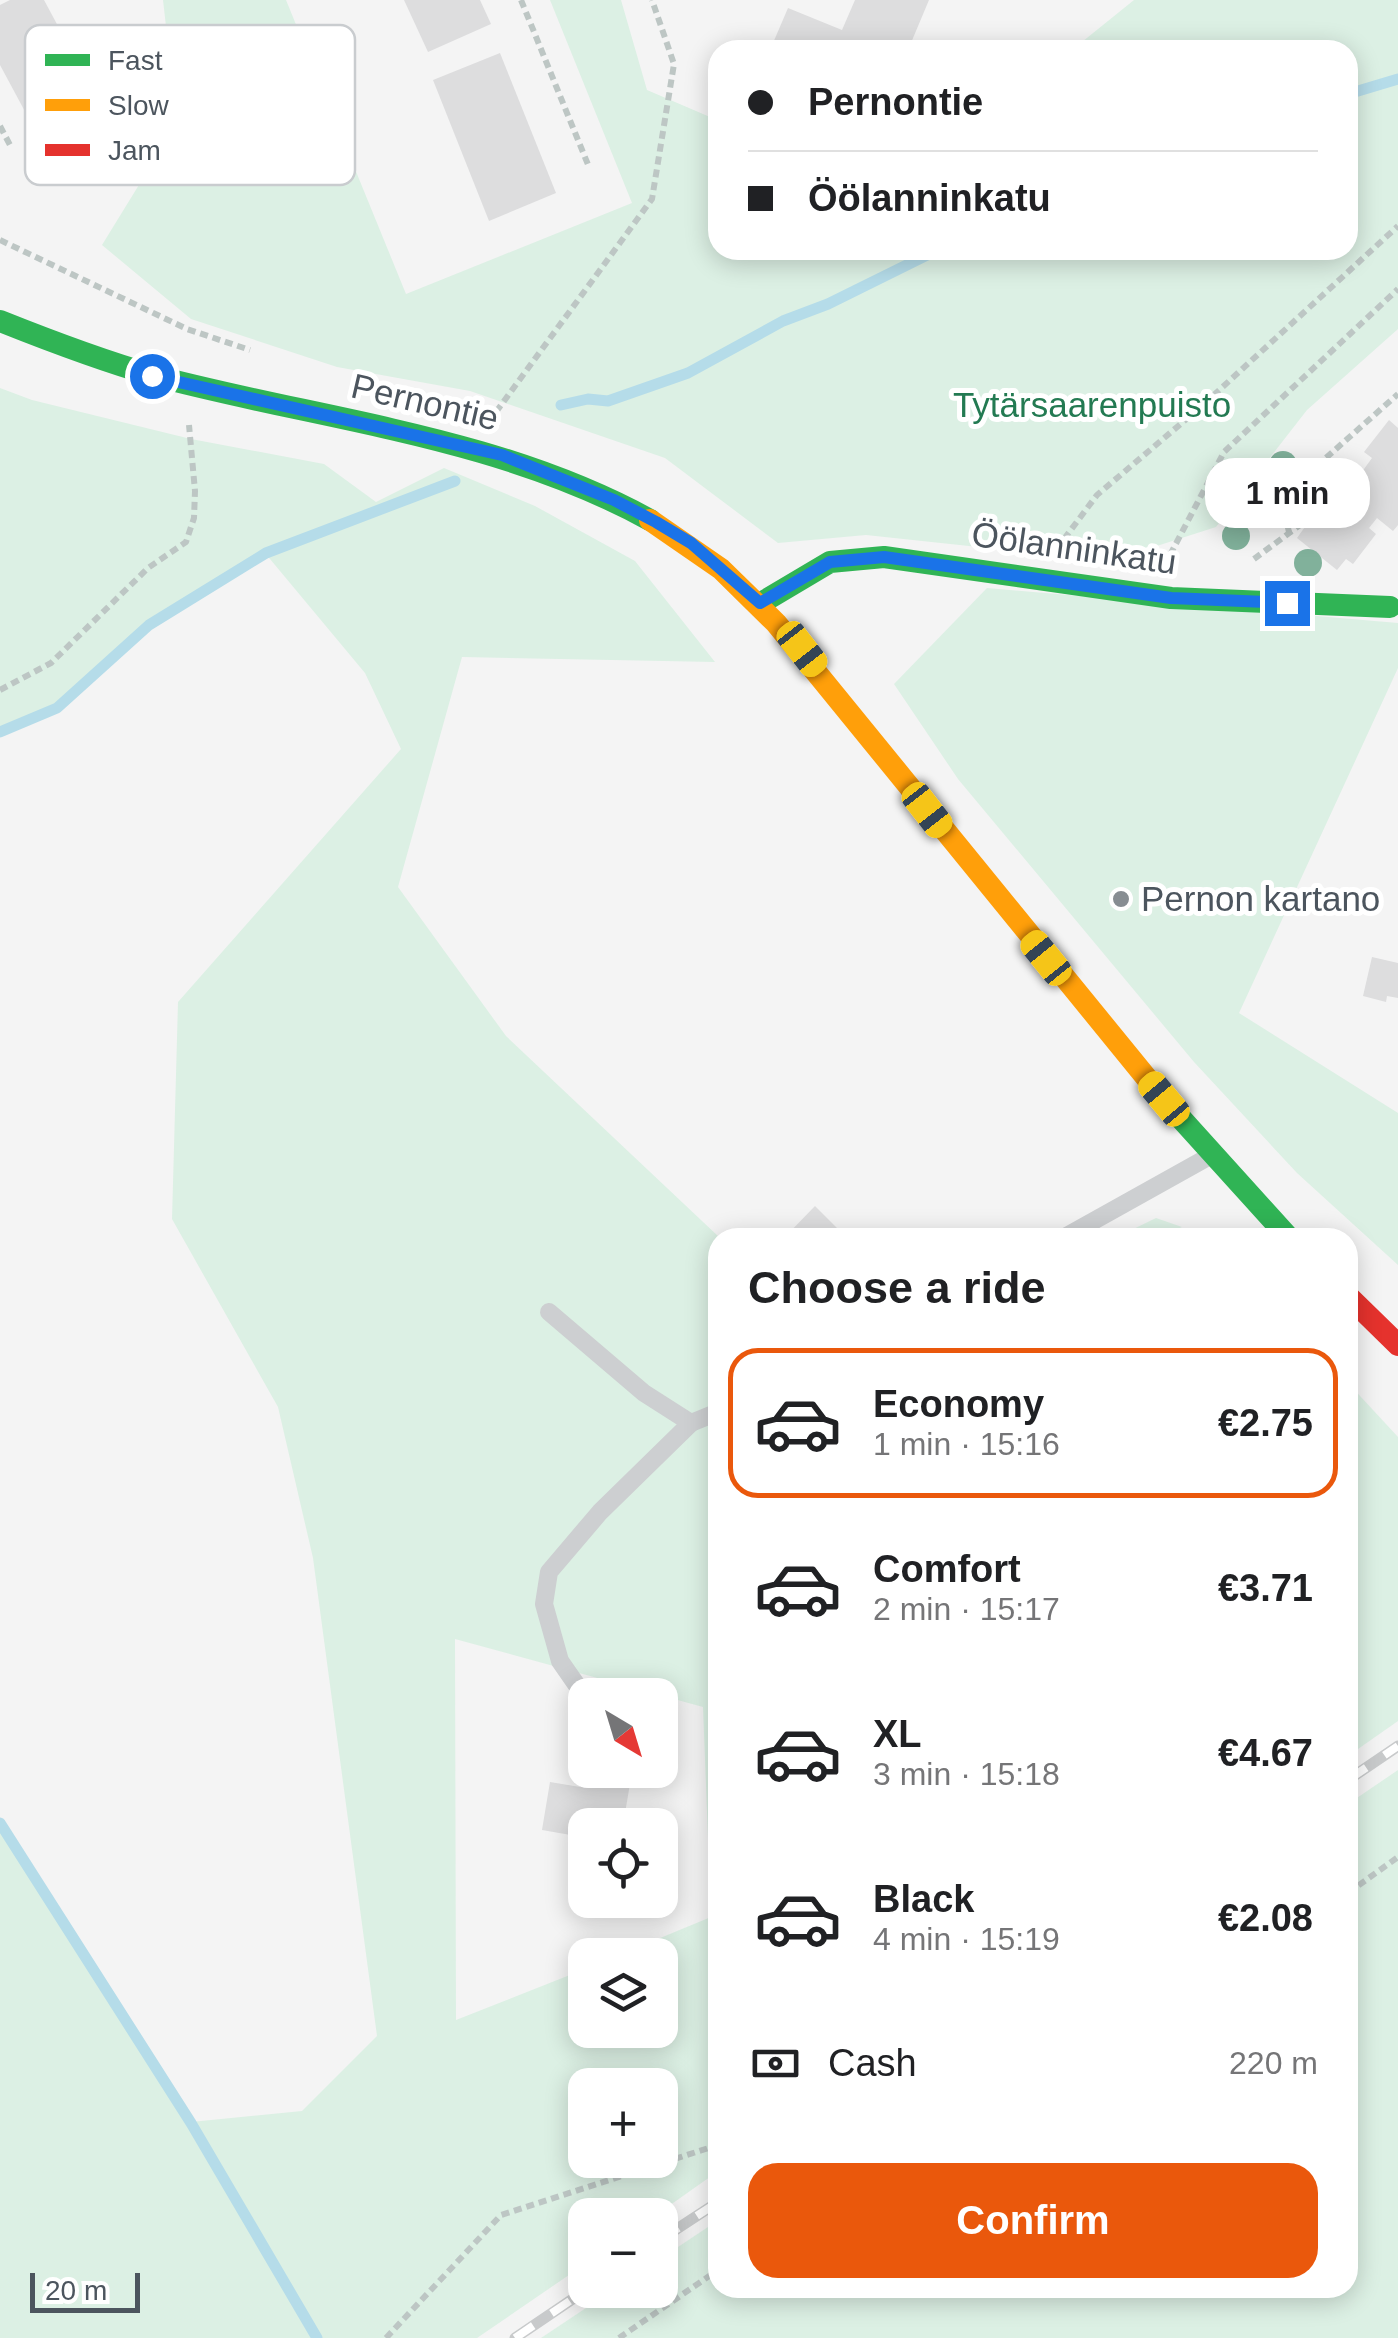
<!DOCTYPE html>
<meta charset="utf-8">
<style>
body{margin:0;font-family:Arial,sans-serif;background:#f6f6f6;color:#202124;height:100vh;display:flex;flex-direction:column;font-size:38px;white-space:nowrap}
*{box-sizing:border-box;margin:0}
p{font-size:32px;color:#757577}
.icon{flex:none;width:55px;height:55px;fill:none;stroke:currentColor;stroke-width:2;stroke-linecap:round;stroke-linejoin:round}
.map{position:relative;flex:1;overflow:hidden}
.drawer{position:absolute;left:708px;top:1228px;width:650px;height:1070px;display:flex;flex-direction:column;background:#fff;border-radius:30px;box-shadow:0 5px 25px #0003}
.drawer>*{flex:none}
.banner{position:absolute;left:708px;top:40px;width:650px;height:220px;border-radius:30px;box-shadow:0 5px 25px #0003;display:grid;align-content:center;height:220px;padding:0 40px;background:#fff}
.needle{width:65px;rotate:142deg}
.buttons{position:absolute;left:568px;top:1678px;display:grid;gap:20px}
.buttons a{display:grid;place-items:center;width:110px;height:110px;border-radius:20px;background:#fff;box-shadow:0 5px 25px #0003;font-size:50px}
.scale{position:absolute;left:30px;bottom:25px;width:110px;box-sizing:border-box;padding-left:10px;border:5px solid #4c555e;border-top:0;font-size:28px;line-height:35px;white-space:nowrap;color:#4c555e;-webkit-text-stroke:8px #fff;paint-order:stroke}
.end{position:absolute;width:45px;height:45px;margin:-22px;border:12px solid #1a73e8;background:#fff;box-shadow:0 0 0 5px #fff}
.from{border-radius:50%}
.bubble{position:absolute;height:70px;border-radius:30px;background:#fff;box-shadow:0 5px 25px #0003;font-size:32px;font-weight:600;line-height:70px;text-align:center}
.car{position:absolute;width:30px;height:60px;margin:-30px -15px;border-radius:12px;box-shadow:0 0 8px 2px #0007;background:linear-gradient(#f5c518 24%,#345 0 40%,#f5c518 0 76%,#345 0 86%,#f5c518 0)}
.banner b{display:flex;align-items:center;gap:35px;height:95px;font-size:38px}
.banner b+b{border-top:2px solid #e0e0e0}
.banner i{width:25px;height:25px;background:#202124}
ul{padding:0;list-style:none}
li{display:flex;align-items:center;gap:30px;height:150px;margin:0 20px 15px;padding:0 20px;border:5px solid transparent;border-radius:30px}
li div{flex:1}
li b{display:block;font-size:38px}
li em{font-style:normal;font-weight:600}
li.selected{border-color:#ea580c}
li>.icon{width:90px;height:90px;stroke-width:1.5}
h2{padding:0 40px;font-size:45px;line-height:120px}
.pay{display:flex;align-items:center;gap:25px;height:110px;padding:0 40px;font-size:38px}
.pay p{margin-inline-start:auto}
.primary-button{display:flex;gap:20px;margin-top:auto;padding:20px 40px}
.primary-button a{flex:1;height:115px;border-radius:30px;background:#ea580c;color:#fff;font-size:40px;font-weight:600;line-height:115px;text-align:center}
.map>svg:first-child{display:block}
.green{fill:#dcf0e4;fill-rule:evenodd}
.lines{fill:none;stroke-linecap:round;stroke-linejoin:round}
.stream{stroke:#b5dce9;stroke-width:11}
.building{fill:#ddddde}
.path{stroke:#bdc6c4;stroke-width:6;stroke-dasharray:8 5;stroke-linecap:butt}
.lane{stroke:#cdcfd1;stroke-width:18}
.fast{stroke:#30b455;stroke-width:22}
.slow{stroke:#ff9f0a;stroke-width:22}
.jam{stroke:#e5322d;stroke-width:22}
.rail-casing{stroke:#c8cacb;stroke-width:11}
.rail{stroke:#fff;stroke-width:8;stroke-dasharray:22;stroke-linecap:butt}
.tree{fill:#81b19b}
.route{stroke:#1a73e8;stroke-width:12}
.poi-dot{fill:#878d92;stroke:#fff;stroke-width:4}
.labels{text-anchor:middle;stroke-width:10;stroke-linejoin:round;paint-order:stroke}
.street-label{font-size:35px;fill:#4c555e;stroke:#fff}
.park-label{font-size:35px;fill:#237a52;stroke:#fff}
.poi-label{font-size:35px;fill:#4c555e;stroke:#fff;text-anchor:start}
.key{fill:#fff;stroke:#c9cccf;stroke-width:2.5}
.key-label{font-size:28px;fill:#4c555e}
</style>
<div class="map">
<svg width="1398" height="2338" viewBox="0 0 1398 2338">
<rect width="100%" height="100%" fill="#f4f4f4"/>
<g class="green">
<polygon points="163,0 286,0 406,294 632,203 550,0 621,0 647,90 717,120 718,250 1348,250 1348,50 1072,50 1134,0 1398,0 1398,329 1307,410 1216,527 1110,561 866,535 778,543 665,458 470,391 337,367 191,319 102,245 177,123"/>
<path d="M 0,388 L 32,400 L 191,439 L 324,464 L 376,502 L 444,468 L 535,506 L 635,561 L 715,662 L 462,657 L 398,887 L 506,1036 L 719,1237 L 717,2172 L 656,2215 L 585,2215 L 585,2264 L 477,2338 L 0,2338 L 0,1823 L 191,2122 L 302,2111 L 377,2036 L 313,1558 L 278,1407 L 172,1219 L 178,1002 L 401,749 L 365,673 L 265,553 L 149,625 L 57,708 L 0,732 ZM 455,1639 L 703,1707 L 711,1917 L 619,1955 L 660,1955 L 660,2030 L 585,2030 L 585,1969 L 456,2020 ZM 585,2085 L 660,2085 L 660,2160 L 585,2160 Z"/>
<polygon points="987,588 1398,623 1398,668 1239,1013 1398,1113 1398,1265 1297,1173 1194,1062 958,779 894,684"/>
<polygon points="1156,1218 1182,1227 1159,1237 1117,1237"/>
<polygon points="1348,1383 1398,1437 1398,1721 1348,1756"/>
<polygon points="1398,1770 1398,2338 541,2338 613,2290 660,2290 660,2259 717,2221 718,2288 1348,2288 1348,1804"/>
</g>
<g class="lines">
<g class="stream">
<polyline points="1348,94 1398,79"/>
<polyline points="561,405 588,399 608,401 688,373 783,321 828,304 929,254 948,250"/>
<polyline points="0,732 57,708 149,625 266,553 455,481"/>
<polyline points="0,1823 191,2123 317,2338"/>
</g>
</g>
<g class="building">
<polygon points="10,0 44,0 111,125 50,158 0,65 0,5"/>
<polygon points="404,0 480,0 491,24 428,52"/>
<polygon points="855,0 929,0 908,50 770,50 788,8 842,30"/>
<polygon points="500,53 556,193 489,221 433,80"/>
<polygon points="1389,420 1398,428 1398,525 1393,531 1377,518 1369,528 1376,534 1353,564 1346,559 1337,570 1297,538 1307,524 1299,518 1323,487 1331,493 1350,469 1359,476 1372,458 1364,452"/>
<polygon points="1372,957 1398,963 1398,998 1387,996 1386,1002 1363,996"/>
<polygon points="815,1206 847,1238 784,1238"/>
<polygon points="583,1770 632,1772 623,1825 584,1823 582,1837 542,1830 550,1782 580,1787"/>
</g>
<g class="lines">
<g class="path">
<polyline points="521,0 589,167"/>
<polyline points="0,126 10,145"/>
<polyline points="0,240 187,329 250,350"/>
<polyline points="496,412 652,199 674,64 652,0"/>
<path d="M 1290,535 C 1281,510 1295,491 1310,472 L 1398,394"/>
<polyline points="1064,539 1097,495 1203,405 1398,226"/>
<polyline points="1170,555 1224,452 1398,289"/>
<polyline points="1254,559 1300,525"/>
<polyline points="0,690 51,663 148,568 186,542 194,518 195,491 189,425"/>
<polyline points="1348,1893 1398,1857"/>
<polyline points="386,2338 501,2215 718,2145"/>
<polyline points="619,2338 718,2270"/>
</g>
<g class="lane">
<polyline points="1063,1238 1210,1156"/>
<polyline points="549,1312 644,1393 691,1423 718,1412"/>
<polyline points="585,1697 560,1661 544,1604 549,1572 600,1512 691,1423"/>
</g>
<g class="fast">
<path d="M 0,321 C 50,341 100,360 152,375 C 320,420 495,435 650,520"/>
<polyline points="761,603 830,562 884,557 1171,598 1390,607"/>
<polyline points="1167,1103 1289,1238"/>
</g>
<polyline class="slow" points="650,520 721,569 776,623 1167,1103"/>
<polyline class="jam" points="1348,1296 1398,1345"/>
<defs>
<g id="rail">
<polyline points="1348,1780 1398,1746"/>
<polyline points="660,2240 718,2202"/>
<polyline points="515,2338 586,2290"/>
</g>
</defs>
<use href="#rail" class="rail-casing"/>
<use href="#rail" class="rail"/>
</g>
<g class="tree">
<circle cx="1283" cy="465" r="14"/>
<circle cx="1253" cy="483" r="14"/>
<circle cx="1284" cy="510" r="14"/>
<circle cx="1236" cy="536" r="14"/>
<circle cx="1308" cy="563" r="14"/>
</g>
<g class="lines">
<polyline class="route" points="152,376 502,455 614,500 656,522 691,543 760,603 830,562 884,557 1171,598 1287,603"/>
</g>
<circle class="poi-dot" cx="1121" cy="899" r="10"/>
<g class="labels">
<g class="street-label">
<text transform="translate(425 402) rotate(13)" y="12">Pernontie</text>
<text transform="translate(1074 548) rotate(8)" y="12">Öölanninkatu</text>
</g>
<g class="park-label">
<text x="1092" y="417">Tytärsaarenpuisto</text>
</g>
<g class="poi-label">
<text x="1141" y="911">Pernon kartano</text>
</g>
</g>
<rect x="25" y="25" width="330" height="160" rx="15" class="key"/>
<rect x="45" y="54" width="45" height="12" fill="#30b455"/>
<rect x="45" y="99" width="45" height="12" fill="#ff9f0a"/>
<rect x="45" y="144" width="45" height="12" fill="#e5322d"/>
<g class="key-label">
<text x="108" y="70">Fast</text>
<text x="108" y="115">Slow</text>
<text x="108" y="160">Jam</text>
</g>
</svg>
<div class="buttons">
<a><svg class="needle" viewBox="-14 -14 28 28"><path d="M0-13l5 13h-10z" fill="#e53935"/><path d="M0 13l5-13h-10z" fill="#757577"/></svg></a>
<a><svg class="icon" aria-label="locate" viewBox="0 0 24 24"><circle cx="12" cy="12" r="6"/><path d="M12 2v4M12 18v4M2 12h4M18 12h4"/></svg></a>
<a><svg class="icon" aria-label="layers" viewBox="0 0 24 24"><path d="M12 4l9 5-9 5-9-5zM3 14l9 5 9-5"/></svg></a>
<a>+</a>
<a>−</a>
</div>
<div class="scale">20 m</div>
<i class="end from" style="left:152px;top:376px"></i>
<i class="end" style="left:1287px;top:603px"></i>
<div class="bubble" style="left:1205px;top:458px;width:165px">1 min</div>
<i class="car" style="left:802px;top:649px;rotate:142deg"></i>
<i class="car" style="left:927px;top:810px;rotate:142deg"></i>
<i class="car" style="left:1046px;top:958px;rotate:321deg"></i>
<i class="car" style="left:1164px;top:1099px;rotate:320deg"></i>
<div class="banner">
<b><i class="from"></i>Pernontie</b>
<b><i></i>Öölanninkatu</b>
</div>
<section class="drawer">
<h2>Choose a ride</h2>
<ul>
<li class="selected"><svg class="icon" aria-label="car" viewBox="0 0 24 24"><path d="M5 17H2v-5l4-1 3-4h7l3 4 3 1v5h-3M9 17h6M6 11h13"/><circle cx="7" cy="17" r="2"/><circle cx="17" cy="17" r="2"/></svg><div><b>Economy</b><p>1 min · 15:16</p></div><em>€2.75</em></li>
<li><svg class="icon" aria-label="car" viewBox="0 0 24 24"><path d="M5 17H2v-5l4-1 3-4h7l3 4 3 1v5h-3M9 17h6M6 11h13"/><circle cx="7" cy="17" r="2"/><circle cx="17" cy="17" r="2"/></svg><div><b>Comfort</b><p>2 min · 15:17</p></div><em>€3.71</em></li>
<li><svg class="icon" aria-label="car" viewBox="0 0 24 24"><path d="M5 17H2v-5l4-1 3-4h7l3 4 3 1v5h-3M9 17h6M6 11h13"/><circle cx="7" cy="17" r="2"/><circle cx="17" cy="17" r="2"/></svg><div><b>XL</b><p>3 min · 15:18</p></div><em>€4.67</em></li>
<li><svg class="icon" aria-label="car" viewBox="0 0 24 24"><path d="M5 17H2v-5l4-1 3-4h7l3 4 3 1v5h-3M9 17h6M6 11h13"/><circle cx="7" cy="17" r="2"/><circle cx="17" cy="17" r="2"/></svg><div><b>Black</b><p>4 min · 15:19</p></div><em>€2.08</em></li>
</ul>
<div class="pay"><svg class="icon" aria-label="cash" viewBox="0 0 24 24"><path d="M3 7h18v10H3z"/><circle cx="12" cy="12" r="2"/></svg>Cash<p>220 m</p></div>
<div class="primary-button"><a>Confirm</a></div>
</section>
</div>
